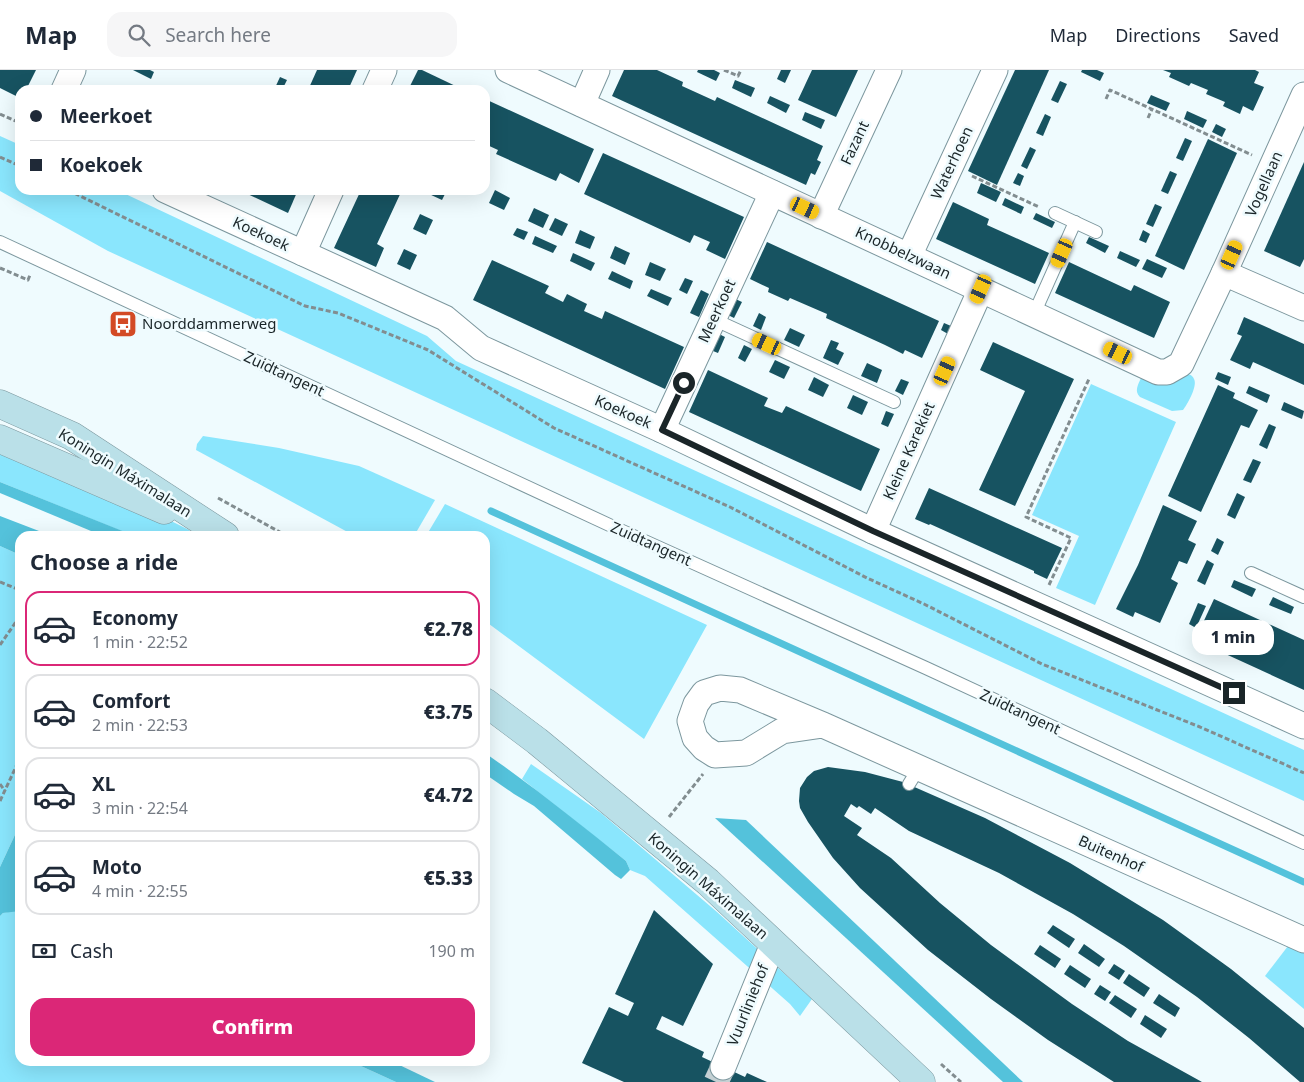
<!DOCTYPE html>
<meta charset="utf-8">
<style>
body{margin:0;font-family:"Noto Sans",sans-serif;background:#f6f6f7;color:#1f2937;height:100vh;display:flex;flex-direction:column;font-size:19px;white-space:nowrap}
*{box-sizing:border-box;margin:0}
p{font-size:16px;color:#747a83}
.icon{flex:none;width:28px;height:28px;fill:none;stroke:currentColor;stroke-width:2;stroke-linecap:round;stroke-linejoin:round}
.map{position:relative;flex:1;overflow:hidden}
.side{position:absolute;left:15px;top:461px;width:475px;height:535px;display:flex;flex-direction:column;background:#fff;border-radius:15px;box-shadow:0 5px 20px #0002}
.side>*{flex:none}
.banner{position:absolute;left:15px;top:15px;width:475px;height:110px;border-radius:15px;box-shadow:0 5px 20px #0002;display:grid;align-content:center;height:110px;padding:0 15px;background:#fff}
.end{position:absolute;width:22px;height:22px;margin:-11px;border:6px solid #1a2528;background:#fff;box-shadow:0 0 0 2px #fff}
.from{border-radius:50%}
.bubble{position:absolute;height:35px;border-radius:15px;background:#fff;box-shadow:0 5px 20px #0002;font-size:16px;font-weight:800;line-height:35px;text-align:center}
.car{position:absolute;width:15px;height:30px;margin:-15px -8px;border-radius:6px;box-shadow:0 0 4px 1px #0007;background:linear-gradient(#f5c518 24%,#345 0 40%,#f5c518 0 76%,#345 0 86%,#f5c518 0)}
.banner b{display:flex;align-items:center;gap:18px;height:48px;font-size:19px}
.banner b+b{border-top:1px solid #e0e1e3}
.banner i{width:12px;height:12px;background:#1f2937}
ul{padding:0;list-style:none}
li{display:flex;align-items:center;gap:15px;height:75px;margin:0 10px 8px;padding:0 5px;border:2px solid #e0e1e3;border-radius:15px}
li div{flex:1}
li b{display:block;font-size:19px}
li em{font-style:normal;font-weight:800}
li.selected{border-color:#db2777}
li>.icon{width:45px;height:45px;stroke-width:1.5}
h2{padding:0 15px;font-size:22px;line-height:60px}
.pay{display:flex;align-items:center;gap:12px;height:55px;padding:0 15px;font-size:19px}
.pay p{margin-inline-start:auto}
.button{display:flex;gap:10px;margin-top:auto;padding:10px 15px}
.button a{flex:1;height:58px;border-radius:15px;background:#db2777;color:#fff;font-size:20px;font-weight:800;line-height:58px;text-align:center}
header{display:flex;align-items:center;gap:30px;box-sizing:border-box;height:70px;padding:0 25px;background:#fff;border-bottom:1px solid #e0e1e3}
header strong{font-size:24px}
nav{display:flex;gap:28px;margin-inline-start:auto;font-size:18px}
.search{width:350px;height:45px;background:#f6f6f7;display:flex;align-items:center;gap:12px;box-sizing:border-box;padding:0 18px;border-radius:15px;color:#747a83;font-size:19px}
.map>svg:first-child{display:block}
.green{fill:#8ae6fd}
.water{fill:#54c2db}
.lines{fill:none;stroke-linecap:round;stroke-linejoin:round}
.stream{stroke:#54c2db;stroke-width:7}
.building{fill:#175361}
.minor-tunnel{stroke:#c4d0d3;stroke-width:25;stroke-dasharray:25 12;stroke-linecap:butt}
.service-casing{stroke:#7c979e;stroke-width:14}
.minor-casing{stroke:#7c979e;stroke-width:27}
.secondary-casing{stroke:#7c979e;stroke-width:29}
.path{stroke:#828d90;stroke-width:3;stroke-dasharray:5 2.5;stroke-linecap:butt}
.service{stroke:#fff;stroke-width:12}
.minor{stroke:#fff;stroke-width:25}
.secondary{stroke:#bae0e8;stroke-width:28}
.route{stroke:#1a2528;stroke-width:6}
.labels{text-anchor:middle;stroke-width:5;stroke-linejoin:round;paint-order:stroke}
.street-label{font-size:15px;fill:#1a2528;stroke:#effbfe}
.poi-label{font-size:15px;fill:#1a2528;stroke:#effbfe;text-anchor:start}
</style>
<header>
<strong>Map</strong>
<div class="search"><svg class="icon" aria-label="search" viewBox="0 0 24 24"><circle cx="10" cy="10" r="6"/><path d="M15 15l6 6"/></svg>Search here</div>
<nav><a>Map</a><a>Directions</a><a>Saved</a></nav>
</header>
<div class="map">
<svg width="1304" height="1012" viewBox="0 0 1304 1012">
<rect width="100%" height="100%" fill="#effbfe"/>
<g class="green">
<polygon points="0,66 20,75 20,120 117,120 427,266 456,291 1304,680 1304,731 108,181 0,121"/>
<path d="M 1183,302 C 1187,304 1192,304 1194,309 C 1198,316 1187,335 1183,340 L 1172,341 L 1140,327 C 1134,321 1138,315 1141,308 L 1153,313 Z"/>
<polygon points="1091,314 1176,352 1095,535 1056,518 1079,466 1032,445"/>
<polygon points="203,366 279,378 359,396 435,430 414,466 355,466 196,380 197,374"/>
<path d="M 0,378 C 67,406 136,431 200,466 L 134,466 L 0,412 Z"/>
<polygon points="445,434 707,555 644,669 485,551 485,466 426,466"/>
<polygon points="0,476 20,485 20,754 0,797"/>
<polygon points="531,694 601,743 717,842 812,929 800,946 790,934 645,806 630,800 626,791 522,709"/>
<polygon points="18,840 20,841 20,991 350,991 396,1012 0,1012 0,846 3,843"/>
<polygon points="1288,876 1304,883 1304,939 1265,906"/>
</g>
<g class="water">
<polygon points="0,412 120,460 134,466 103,466 0,423"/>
<polygon points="0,446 52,466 20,466 20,485 0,476"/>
<path d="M 485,683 C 534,717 580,754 626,791 L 630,800 L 621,809 L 615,805 L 534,736 L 514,724 L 485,704 Z"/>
<polygon points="715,748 746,750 1023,1012 1003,1012"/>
<polygon points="20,754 20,841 3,843 0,846 0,797"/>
<polygon points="350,991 391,991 435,1012 396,1012"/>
</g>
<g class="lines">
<polyline class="stream" points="491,441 1304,812"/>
</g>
<g class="building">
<polygon points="0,0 36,0 26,20 20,20 20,28 0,18"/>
<polygon points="133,0 150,0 154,2 151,9"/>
<polygon points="317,0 357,0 348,20 308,20"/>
<polygon points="418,0 422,0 464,20 408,20"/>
<polygon points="624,0 657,0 683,12 682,16 715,31 717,27 823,76 817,90 821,92 815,105 811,103 806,115 612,26"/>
<polygon points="698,0 714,0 720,3 716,11 697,2"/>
<polygon points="781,0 791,0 785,13 777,9"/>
<polygon points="812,0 858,0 836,47 798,30"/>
<polygon points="1015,0 1049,0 997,115 968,101"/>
<polygon points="1082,0 1097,0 1104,3 1100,11 1081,2"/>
<polygon points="1163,0 1255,0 1259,2 1254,13 1264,17 1253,41 1243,36 1240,44 1223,36 1225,32 1206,24 1208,20 1191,13 1189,16 1169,7 1171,3"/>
<polygon points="280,7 287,10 282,20 274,20"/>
<polygon points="735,10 755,18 751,27 732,18"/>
<polygon points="1060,11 1067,14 1058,33 1051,30"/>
<polygon points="1151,25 1170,33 1166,41 1147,33"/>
<polygon points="770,26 790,35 786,43 767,33"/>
<polygon points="485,29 594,79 579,113 560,103 556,111 496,84 498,80 485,74"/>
<polygon points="1187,41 1207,50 1203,58 1184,49"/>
<polygon points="805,42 825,50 821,59 802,50"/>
<polygon points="1045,44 1051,47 1043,66 1036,63"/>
<polygon points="1216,54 1226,59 1222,67 1212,62"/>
<polygon points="1185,68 1192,71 1183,91 1176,88"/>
<polygon points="1208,69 1237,83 1184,200 1155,186"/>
<polygon points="1030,77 1036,80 1027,99 1021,96"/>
<polygon points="603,83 744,147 725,189 706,180 710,172 694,165 690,173 584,124"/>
<polygon points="1304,92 1304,189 1300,197 1264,181"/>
<polygon points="1170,101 1177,104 1168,124 1161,121"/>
<polygon points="1018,103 1024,106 1020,116 1013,113"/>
<polygon points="981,113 1001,122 996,132 977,123"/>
<polygon points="239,120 298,120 288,143"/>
<polygon points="361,120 402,120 377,174 384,178 376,197 334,178"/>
<polygon points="431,120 447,120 442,130 429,124"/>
<polygon points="495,120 510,128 504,140 489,133"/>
<polygon points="1005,128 1024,137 1021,144 1002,135"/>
<polygon points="953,132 989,149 987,155 1049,183 1035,214 936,169"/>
<polygon points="1155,134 1162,137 1153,157 1146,154"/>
<polygon points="534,138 549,145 543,158 528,151"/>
<polygon points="1036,143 1055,152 1052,158 1033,149"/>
<polygon points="420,144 433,150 426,165 413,159"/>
<polygon points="555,148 568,154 562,166 549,160"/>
<polygon points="517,158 528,162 524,170 513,165"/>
<polygon points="580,160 595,167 590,179 575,173"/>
<polygon points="1143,160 1150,164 1146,173 1139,170"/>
<polygon points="535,166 557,176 553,183 532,174"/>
<polygon points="1089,167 1109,176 1105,183 1086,173"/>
<polygon points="767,172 939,251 922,288 905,280 903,284 885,275 826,248 827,244 790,228 788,231 768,222 769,218 750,209"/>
<polygon points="615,176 630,183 625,195 610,188"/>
<polygon points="404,179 417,185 410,200 397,194"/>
<polygon points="1120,181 1140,190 1136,197 1117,188"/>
<polygon points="573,183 595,193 591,201 570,191"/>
<polygon points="1147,189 1167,198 1162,208 1142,199"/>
<polygon points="492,190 549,216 545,223 563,232 567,224 587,234 584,241 602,249 605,241 684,277 665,319 473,230"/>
<polygon points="650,192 666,199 660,211 645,205"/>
<polygon points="1069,192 1131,221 1134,215 1170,232 1154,268 1055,223"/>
<polygon points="612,201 633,211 630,219 608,209"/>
<polygon points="685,208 693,211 687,224 679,220"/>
<polygon points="651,219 672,228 668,236 647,226"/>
<polygon points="701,220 709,224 699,247 690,243"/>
<polygon points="731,227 742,232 734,248 724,243"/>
<polygon points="759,243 766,247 761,260 753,256"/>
<polygon points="1244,247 1304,274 1304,315 1253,292 1250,299 1230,290 1242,266 1237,264"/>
<polygon points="944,253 951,256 948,264 941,260"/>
<polygon points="790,258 805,265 799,277 784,270"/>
<polygon points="715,262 725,267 718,283 708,279"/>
<polygon points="831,270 839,273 836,279 844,283 838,295 823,288"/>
<polygon points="993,272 1074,309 1015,436 979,420 1025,321 980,300"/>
<polygon points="744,275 752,279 745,292 738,288"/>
<polygon points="775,290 790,297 784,309 769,302"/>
<polygon points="867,293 882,300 877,313 861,306"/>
<polygon points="708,300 768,328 764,336 782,343 786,336 880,379 861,421 689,342"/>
<polygon points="1218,302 1231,307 1228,315 1215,309"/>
<polygon points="814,307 829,315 823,327 808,320"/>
<polygon points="901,309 909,312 903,325 895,321"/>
<polygon points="1218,315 1235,323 1233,328 1258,340 1249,358 1241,355 1201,442 1168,426"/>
<polygon points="1249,316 1270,325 1267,333 1246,323"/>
<polygon points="853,325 868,332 862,345 847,338"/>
<polygon points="1284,332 1304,341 1302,349 1281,340"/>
<polygon points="886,341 894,344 888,357 881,354"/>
<polygon points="1269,354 1276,357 1267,379 1259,375"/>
<polygon points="1253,389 1261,392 1251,413 1243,410"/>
<polygon points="929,418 1062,478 1047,509 1034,503 1034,501 930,454 929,455 915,449"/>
<polygon points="1237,423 1245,427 1235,449 1227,445"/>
<polygon points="1163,435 1197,451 1188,470 1196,474 1187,494 1179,491 1171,509 1178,513 1160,553 1135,542 1133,547 1116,539 1138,495"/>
<polygon points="1217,468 1224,472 1218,485 1211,481"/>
<polygon points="1207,490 1214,494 1205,515 1197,511"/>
<polygon points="1234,510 1256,519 1252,527 1231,517"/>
<polygon points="1273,527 1294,537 1291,544 1269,535"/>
<polygon points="1214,529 1304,570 1304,620 1195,570"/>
<polygon points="1198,533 1206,536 1196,558 1189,554"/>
<polygon points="828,697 865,702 903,712 985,748 1070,793 1163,850 1231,899 1304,958 1304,1012 1300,1012 1249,968 1197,927 1124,876 1073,844 999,803 909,761 875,738 871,744 859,736 857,738 851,734 844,746 862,758 857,765 891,788 940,833 991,875 1072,934 1128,971 1202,1012 1114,1012 1048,970 991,929 928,880 860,818 833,788 808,752 800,738 799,731 800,718 807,707 814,701"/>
<polygon points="654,840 713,894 683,956 662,946 656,959 704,982 702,987 745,1007 747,1003 767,1012 624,1012 582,993 609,937 628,946 634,933 615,924"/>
<polygon points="1053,855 1075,869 1069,878 1047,863"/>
<polygon points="1084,874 1105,889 1099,897 1078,883"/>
<polygon points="1040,875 1061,889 1055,898 1034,884"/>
<polygon points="1114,894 1125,901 1119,910 1108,903"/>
<polygon points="1070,895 1091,909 1085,918 1064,904"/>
<polygon points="1129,904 1150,918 1144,927 1123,913"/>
<polygon points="1100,915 1111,922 1105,931 1094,924"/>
<polygon points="1159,924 1180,938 1175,947 1153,933"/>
<polygon points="1115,925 1137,939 1131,948 1109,933"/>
<polygon points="1145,945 1167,959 1161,968 1140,954"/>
</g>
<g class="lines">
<polyline class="minor-tunnel" points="716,1012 723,997"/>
<defs>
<g id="service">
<polyline points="1055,143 1096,162"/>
<polyline points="0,172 618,459 926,598 1304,773"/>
<polyline points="1034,244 1075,152"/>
<polyline points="713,249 894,332"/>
<polyline points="1251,503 1304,527"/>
<polyline points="909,714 919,698"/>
</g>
<g id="minor">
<polyline points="508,0 1158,302 1167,302 1181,294 1224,203 1304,238"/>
<polyline points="64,20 73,0"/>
<polyline points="375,20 384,0"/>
<polyline points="582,34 597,0"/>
<polyline points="165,120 445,248 481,278 662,360 873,461 1304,656"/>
<polyline points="821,146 889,0"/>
<polyline points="303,183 331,120"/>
<polyline points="909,186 995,0"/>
<polyline points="1224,203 1304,25"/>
<polyline points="662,360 772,123"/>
<polyline points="873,461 981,219"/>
<polyline points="823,655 782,661 746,683 715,685 704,678 695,668 690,651 696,634 704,623 720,618 740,620 823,655 1304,870"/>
<polyline points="723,997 773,874"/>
</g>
<g id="secondary">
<polyline points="0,334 72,366 225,466"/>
<polyline points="0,369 164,440"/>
<polyline points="485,632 537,671 708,812 921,1012"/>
</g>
</defs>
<use href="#service" class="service-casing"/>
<use href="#minor" class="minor-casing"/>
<use href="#secondary" class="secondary-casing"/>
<g class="path">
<polyline points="724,0 738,6 741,0"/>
<polyline points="1106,29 1110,20 1252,85"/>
<polyline points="0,44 20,53"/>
<polyline points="1148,48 1152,39"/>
<polyline points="0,87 20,96"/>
<polyline points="972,106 1039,137"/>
<polyline points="68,120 305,236 338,243 428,280 554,358 730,437 867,508 924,534 1042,594 1200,657 1304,703"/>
<polyline points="0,198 28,210 30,205"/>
<polyline points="218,428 287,466"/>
<polyline points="0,512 20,520"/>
<polyline points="1049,515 1071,468 1026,447 1089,309"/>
<polyline points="0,575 20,546"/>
<polyline points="0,714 5,721"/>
<polyline points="0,731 20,688"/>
<polyline points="669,747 703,704"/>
<polyline points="941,994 961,1012"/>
</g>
<use href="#service" class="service"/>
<use href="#minor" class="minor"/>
<use href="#secondary" class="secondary"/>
</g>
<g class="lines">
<polyline class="route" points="684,313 662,360 873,461 1234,623"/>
</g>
<defs>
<symbol id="bus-square" viewBox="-11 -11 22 22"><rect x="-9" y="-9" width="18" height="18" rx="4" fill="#d34a25" stroke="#effbfe"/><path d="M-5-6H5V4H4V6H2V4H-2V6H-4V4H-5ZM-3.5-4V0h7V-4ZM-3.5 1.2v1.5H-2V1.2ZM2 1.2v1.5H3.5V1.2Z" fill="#fff"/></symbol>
</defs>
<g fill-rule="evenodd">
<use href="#bus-square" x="107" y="238" width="32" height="32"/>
</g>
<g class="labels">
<g class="street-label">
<text transform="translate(855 73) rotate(-65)" y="5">Fazant</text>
<text transform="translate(952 93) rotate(-65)" y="5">Waterhoen</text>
<text transform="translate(1264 114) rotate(-66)" y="5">Vogellaan</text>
<text transform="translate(261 164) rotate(25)" y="5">Koekoek</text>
<text transform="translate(903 183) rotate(25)" y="5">Knobbelzwaan</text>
<text transform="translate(717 241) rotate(-65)" y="5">Meerkoet</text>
<text transform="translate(284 304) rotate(25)" y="5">Zuidtangent</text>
<text transform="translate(623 342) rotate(24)" y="5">Koekoek</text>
<text transform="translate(909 381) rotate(-66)" y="5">Kleine Karekiet</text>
<text transform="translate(125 403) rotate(32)" y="5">Koningin Máximalaan</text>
<text transform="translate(651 474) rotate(24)" y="5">Zuidtangent</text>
<text transform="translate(1020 642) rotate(25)" y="5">Zuidtangent</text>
<text transform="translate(1111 784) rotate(24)" y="5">Buitenhof</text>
<text transform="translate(708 816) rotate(41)" y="5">Koningin Máximalaan</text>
<text transform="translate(748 935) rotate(-68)" y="5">Vuurliniehof</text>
</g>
<g class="poi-label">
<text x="142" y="259">Noorddammerweg</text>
</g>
</g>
</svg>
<i class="end from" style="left:684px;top:313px"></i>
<i class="end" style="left:1234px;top:623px"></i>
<div class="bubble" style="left:1192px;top:550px;width:82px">1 min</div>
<i class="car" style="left:805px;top:138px;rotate:115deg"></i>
<i class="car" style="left:1062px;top:183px;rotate:204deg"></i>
<i class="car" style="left:1232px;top:185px;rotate:24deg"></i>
<i class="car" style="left:981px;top:219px;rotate:204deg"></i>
<i class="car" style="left:767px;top:274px;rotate:295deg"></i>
<i class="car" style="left:1118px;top:283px;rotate:296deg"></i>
<i class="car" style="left:945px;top:301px;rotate:24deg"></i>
<div class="banner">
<b><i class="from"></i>Meerkoet</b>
<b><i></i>Koekoek</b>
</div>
<section class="side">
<h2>Choose a ride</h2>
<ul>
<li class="selected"><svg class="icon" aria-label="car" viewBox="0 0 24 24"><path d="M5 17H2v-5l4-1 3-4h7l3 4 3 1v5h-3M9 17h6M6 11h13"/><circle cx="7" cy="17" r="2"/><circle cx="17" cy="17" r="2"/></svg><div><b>Economy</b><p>1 min · 22:52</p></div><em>€2.78</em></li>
<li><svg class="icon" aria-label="car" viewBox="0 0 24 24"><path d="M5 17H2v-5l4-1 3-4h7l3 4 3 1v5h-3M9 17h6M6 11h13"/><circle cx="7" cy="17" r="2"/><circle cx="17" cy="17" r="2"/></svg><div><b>Comfort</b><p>2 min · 22:53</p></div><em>€3.75</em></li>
<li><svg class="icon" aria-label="car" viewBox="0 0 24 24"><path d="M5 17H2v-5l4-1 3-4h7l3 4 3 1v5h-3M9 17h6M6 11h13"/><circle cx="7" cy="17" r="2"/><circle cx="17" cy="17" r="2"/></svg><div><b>XL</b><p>3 min · 22:54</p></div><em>€4.72</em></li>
<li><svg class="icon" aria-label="car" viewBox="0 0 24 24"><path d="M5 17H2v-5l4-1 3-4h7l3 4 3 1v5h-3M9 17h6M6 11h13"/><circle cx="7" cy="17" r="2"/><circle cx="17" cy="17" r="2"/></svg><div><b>Moto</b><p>4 min · 22:55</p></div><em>€5.33</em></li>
</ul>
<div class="pay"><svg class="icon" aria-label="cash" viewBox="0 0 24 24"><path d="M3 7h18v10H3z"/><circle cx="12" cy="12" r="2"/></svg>Cash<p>190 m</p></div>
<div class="button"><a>Confirm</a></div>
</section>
</div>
